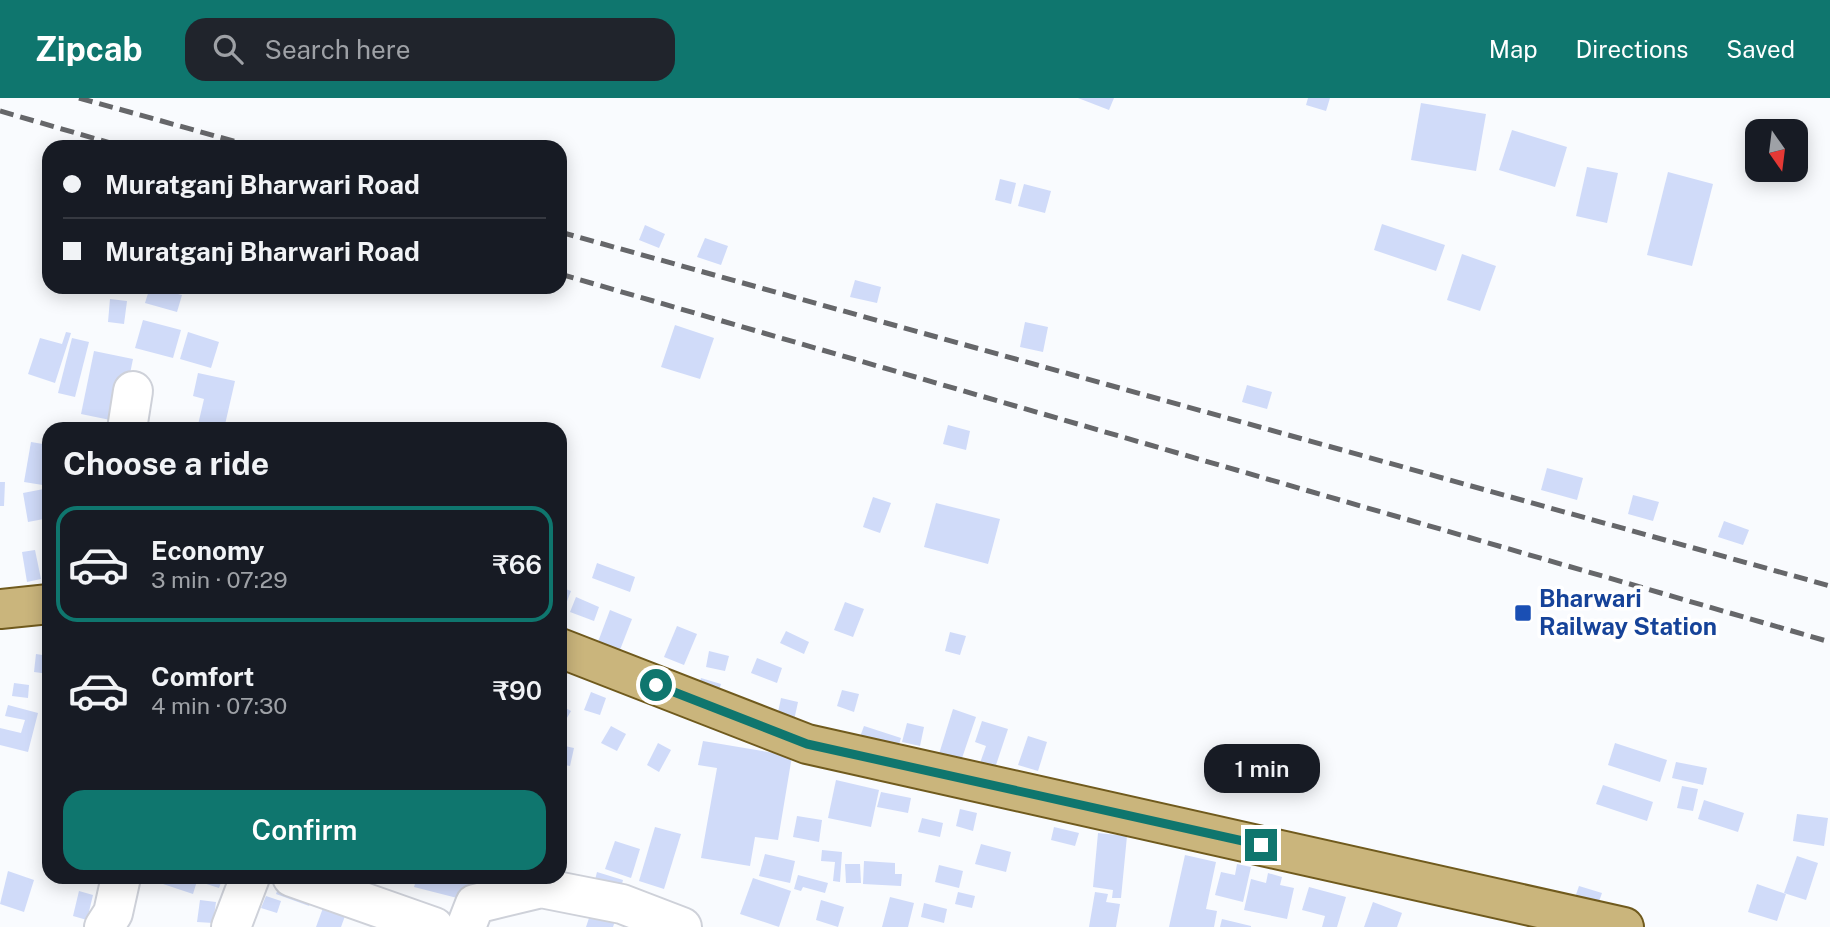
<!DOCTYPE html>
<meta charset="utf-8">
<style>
body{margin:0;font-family:"Public Sans",sans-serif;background:#20242c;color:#f1f3f6;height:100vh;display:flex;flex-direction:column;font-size:26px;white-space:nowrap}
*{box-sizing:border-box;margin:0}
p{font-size:23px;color:#9ea1a6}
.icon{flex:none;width:38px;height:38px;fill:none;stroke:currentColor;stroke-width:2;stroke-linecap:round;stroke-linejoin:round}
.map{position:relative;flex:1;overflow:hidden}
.details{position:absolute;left:42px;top:324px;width:525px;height:462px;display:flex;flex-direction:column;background:#171b24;border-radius:21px;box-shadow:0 4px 18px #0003}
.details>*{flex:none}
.top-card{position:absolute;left:42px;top:42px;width:525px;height:154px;border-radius:21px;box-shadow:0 4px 18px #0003;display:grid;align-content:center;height:154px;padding:0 21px;background:#171b24}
.needle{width:46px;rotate:166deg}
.tools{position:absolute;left:1745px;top:21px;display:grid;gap:14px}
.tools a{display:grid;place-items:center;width:63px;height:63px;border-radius:14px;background:#171b24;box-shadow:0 4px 18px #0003;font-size:35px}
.end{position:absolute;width:32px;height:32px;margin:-16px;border:9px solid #0f766e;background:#fff;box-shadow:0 0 0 4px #fff}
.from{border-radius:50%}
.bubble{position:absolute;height:49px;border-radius:21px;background:#171b24;box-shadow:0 4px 18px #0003;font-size:23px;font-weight:600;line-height:49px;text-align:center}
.top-card b{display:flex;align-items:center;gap:24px;height:66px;font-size:26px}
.top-card b+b{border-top:2px solid #363941}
.top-card i{width:18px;height:18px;background:#f1f3f6}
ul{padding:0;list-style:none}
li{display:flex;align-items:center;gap:21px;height:116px;margin:0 14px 10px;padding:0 7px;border:4px solid transparent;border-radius:21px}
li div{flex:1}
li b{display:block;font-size:26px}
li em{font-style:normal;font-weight:600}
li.active{border-color:#0f766e}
li>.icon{width:63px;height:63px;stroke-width:1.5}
h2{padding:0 21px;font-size:32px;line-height:84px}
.cta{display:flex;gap:14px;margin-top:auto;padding:14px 21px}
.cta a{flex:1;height:80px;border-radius:21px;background:#0f766e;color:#fff;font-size:28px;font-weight:600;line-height:80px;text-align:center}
header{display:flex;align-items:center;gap:42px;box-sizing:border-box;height:98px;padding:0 35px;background:#0f766e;color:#fff}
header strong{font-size:33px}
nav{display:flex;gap:38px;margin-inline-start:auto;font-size:24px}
.search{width:490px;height:63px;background:#20242c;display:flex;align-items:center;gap:18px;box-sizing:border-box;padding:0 24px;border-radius:21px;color:#9ea1a6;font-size:26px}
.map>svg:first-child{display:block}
.building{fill:#d0dbf9}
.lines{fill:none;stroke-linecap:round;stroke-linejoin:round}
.minor-casing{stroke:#ced1d9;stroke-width:42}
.major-casing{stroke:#705a1d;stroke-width:42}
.minor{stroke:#fff;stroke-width:38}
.major{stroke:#cab57c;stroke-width:38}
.rail{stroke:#66676a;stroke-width:5;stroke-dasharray:14 7;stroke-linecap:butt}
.route{stroke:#0f766e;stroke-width:9}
.transit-dot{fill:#1a4fb4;stroke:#fff;stroke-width:2.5}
.labels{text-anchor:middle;stroke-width:7;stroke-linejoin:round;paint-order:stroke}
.transit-label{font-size:24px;font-weight:bold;fill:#164399;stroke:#fff;text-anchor:start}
</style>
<header>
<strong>Zipcab</strong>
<div class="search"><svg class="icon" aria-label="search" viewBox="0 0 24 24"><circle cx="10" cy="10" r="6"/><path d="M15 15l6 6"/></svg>Search here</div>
<nav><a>Map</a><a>Directions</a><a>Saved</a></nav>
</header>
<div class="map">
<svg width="1830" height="829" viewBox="0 0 1830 829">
<rect width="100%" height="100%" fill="#f9fbfe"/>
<g class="building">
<polygon points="1078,0 1114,0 1109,12"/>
<polygon points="1308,0 1330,0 1326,13 1306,7"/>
<polygon points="1421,5 1486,16 1476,73 1411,62"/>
<polygon points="1512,32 1567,49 1555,89 1499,72"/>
<polygon points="1587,69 1618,75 1607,125 1576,118"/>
<polygon points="1668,74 1713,86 1692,168 1647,157"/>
<polygon points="1000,81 1016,85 1011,106 995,102"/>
<polygon points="1024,86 1051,93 1045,115 1018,108"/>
<polygon points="1382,126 1445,147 1436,173 1374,152"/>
<polygon points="645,127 665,136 659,150 639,142"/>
<polygon points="705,140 728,148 721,167 697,159"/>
<polygon points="1462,156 1496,168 1480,213 1447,202"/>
<polygon points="855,182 881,189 877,205 850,199"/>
<polygon points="150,189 182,197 177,214 145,205"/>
<polygon points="110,201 127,203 124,226 108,224"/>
<polygon points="143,222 181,232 173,260 135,250"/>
<polygon points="1025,224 1048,229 1043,254 1020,249"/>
<polygon points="675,227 714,240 700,281 661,269"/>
<polygon points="66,234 71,235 55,285 28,276 40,240 62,246"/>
<polygon points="188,234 219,244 211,270 180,261"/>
<polygon points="72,240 89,244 75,299 58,295"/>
<polygon points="94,253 133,261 120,324 81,316"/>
<polygon points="198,275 235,283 224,331 197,331 204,301 193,298"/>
<polygon points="1247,287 1272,294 1267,311 1242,304"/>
<polygon points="948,327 970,333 966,352 943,346"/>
<polygon points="31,344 49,347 49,388 24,384"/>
<polygon points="1547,370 1583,380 1577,402 1541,392"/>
<polygon points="0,384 5,384 4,408 0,408"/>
<polygon points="49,390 49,420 28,424 23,395"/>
<polygon points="1633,397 1659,404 1653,423 1628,416"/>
<polygon points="873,399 891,405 880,435 863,429"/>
<polygon points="936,405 1000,421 988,466 924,449"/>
<polygon points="1724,423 1749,432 1743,447 1718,439"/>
<polygon points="35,452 41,481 27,484 22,454"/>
<polygon points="597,465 635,479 630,494 592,480"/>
<polygon points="560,489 571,493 566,506 560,504"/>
<polygon points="576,499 599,509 594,523 570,514"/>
<polygon points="845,504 864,511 853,539 834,532"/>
<polygon points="610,512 632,521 618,557 596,549"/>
<polygon points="677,528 697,536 684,567 664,559"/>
<polygon points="786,533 809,544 804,556 780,545"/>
<polygon points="950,534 966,538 960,557 945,553"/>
<polygon points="709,553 729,558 725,573 706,569"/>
<polygon points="36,556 49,558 49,576 34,574"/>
<polygon points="757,560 782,570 777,585 751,575"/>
<polygon points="701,580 721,586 717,598 697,591"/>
<polygon points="14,585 29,587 28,600 12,598"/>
<polygon points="842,592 859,596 854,614 837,608"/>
<polygon points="591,594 606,600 600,617 584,612"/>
<polygon points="781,600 798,604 793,627 776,624"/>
<polygon points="8,607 38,615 28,654 0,647 0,630 21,635 25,622 5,618"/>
<polygon points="560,607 571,613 564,625 560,623"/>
<polygon points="953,611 976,619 961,663 939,656"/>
<polygon points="982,623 1008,631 995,670 980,665 986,648 975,644"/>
<polygon points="907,625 924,629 920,648 902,644"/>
<polygon points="611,628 626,636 617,653 601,645"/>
<polygon points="864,628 901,640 895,659 857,647"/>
<polygon points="1028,638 1047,644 1038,673 1018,667"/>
<polygon points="703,643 792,658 778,742 755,739 750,768 701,760 717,670 698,667"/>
<polygon points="658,645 671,652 659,674 647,667"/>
<polygon points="1615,645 1667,662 1660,684 1608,667"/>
<polygon points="560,647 574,650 570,668 560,666"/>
<polygon points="1676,664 1707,670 1703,687 1672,680"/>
<polygon points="836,682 879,692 871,729 828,720"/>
<polygon points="1603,687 1653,704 1647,723 1596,706"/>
<polygon points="1682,688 1698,691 1693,713 1677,710"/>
<polygon points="881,694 911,700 908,715 877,709"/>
<polygon points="1704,702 1744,715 1738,734 1698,721"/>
<polygon points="960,711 977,715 973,733 956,728"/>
<polygon points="1797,716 1828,720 1824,748 1793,743"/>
<polygon points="797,718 822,722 819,744 793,739"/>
<polygon points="922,720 943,725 940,739 918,734"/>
<polygon points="655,729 681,736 664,791 639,783"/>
<polygon points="1054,729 1079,735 1075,748 1051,742"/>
<polygon points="1098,735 1127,738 1121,800 1112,800 1113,792 1093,789"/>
<polygon points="615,743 640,751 631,780 605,771"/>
<polygon points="981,746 1011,754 1006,774 975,766"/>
<polygon points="822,752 842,754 840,784 833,783 835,764 821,763"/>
<polygon points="765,756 795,763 790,785 759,778"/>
<polygon points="1185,757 1216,764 1206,811 1217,813 1214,829 1169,829"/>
<polygon points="1797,758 1818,765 1806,802 1784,795"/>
<polygon points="864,763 895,765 895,776 902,776 901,788 863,786"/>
<polygon points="845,766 860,766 861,785 846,785"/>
<polygon points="1237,766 1251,769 1243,804 1215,797 1221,774 1235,777"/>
<polygon points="939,767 963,773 959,790 935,784"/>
<polygon points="8,773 34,782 24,814 0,806"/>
<polygon points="597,774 623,782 618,801 592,794"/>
<polygon points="1268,775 1282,779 1280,787 1294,790 1287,821 1244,812 1251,781 1266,785"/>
<polygon points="798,777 828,785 825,795 803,789 801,793 794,791"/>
<polygon points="142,779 223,779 219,790 197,783 193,796"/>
<polygon points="417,779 476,779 469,803 414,789"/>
<polygon points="753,780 791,793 779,829 740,816"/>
<polygon points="281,782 314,795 309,808 276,796"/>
<polygon points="1757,786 1786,796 1777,823 1748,814"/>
<polygon points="1579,788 1602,795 1595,815 1572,808"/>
<polygon points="1309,789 1346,799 1337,829 1322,829 1325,818 1302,812"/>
<polygon points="79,793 93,797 87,822 73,818"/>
<polygon points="958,794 975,798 972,810 955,806"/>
<polygon points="1095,794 1108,796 1106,804 1120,806 1116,829 1089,829"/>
<polygon points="266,798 281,803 277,815 261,810"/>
<polygon points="327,799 349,807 341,829 316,829"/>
<polygon points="890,799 914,805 908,829 882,829"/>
<polygon points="200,802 216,804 213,825 197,824"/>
<polygon points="821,802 844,809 838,829 816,822"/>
<polygon points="1373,804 1402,815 1397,829 1364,829"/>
<polygon points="924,805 947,811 944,825 921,819"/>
<polygon points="590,817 615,823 613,829 586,829"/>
<polygon points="1222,821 1251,828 1251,829 1220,829"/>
</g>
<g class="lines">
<defs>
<g id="minor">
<polyline points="127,331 133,293"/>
<polyline points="292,779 434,829"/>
<polyline points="104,829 113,815 121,779"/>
<polyline points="231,829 250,779"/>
<polyline points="466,829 475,806 541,790 622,806 682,829"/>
</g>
<g id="major">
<polyline points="0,511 49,506"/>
<polyline points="560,550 807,646 1624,829"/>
</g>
</defs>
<use href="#minor" class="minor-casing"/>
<use href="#major" class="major-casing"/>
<use href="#minor" class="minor"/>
<use href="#major" class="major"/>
<g class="rail">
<polyline points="79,0 255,49"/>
<polyline points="0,13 124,49"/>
<polyline points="560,134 1830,488"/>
<polyline points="560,176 1830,544"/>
</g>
</g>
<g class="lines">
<polyline class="route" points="656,587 807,646 1261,747"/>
</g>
<rect class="transit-dot" x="1514" y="506" width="18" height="18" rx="3.5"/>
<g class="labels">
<g class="transit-label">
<text x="1539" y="509">Bharwari<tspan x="1539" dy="28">Railway Station</tspan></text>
</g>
</g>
</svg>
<div class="tools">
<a><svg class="needle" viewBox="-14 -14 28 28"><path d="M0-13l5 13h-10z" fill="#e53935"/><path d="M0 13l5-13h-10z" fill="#9ea1a6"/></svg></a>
</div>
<i class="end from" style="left:656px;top:587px"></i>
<i class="end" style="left:1261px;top:747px"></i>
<div class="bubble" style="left:1204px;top:646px;width:116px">1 min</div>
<div class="top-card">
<b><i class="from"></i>Muratganj Bharwari Road</b>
<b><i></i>Muratganj Bharwari Road</b>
</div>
<section class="details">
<h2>Choose a ride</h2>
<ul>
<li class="active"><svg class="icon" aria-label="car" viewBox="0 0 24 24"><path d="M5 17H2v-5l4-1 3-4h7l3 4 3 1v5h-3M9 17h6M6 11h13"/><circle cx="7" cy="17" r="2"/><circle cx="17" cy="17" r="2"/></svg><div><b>Economy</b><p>3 min · 07:29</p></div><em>₹66</em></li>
<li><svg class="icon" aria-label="car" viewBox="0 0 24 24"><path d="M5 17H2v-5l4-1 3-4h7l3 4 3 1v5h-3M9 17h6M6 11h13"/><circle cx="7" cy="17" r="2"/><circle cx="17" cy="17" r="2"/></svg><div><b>Comfort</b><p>4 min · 07:30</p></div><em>₹90</em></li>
</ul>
<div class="cta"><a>Confirm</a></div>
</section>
</div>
